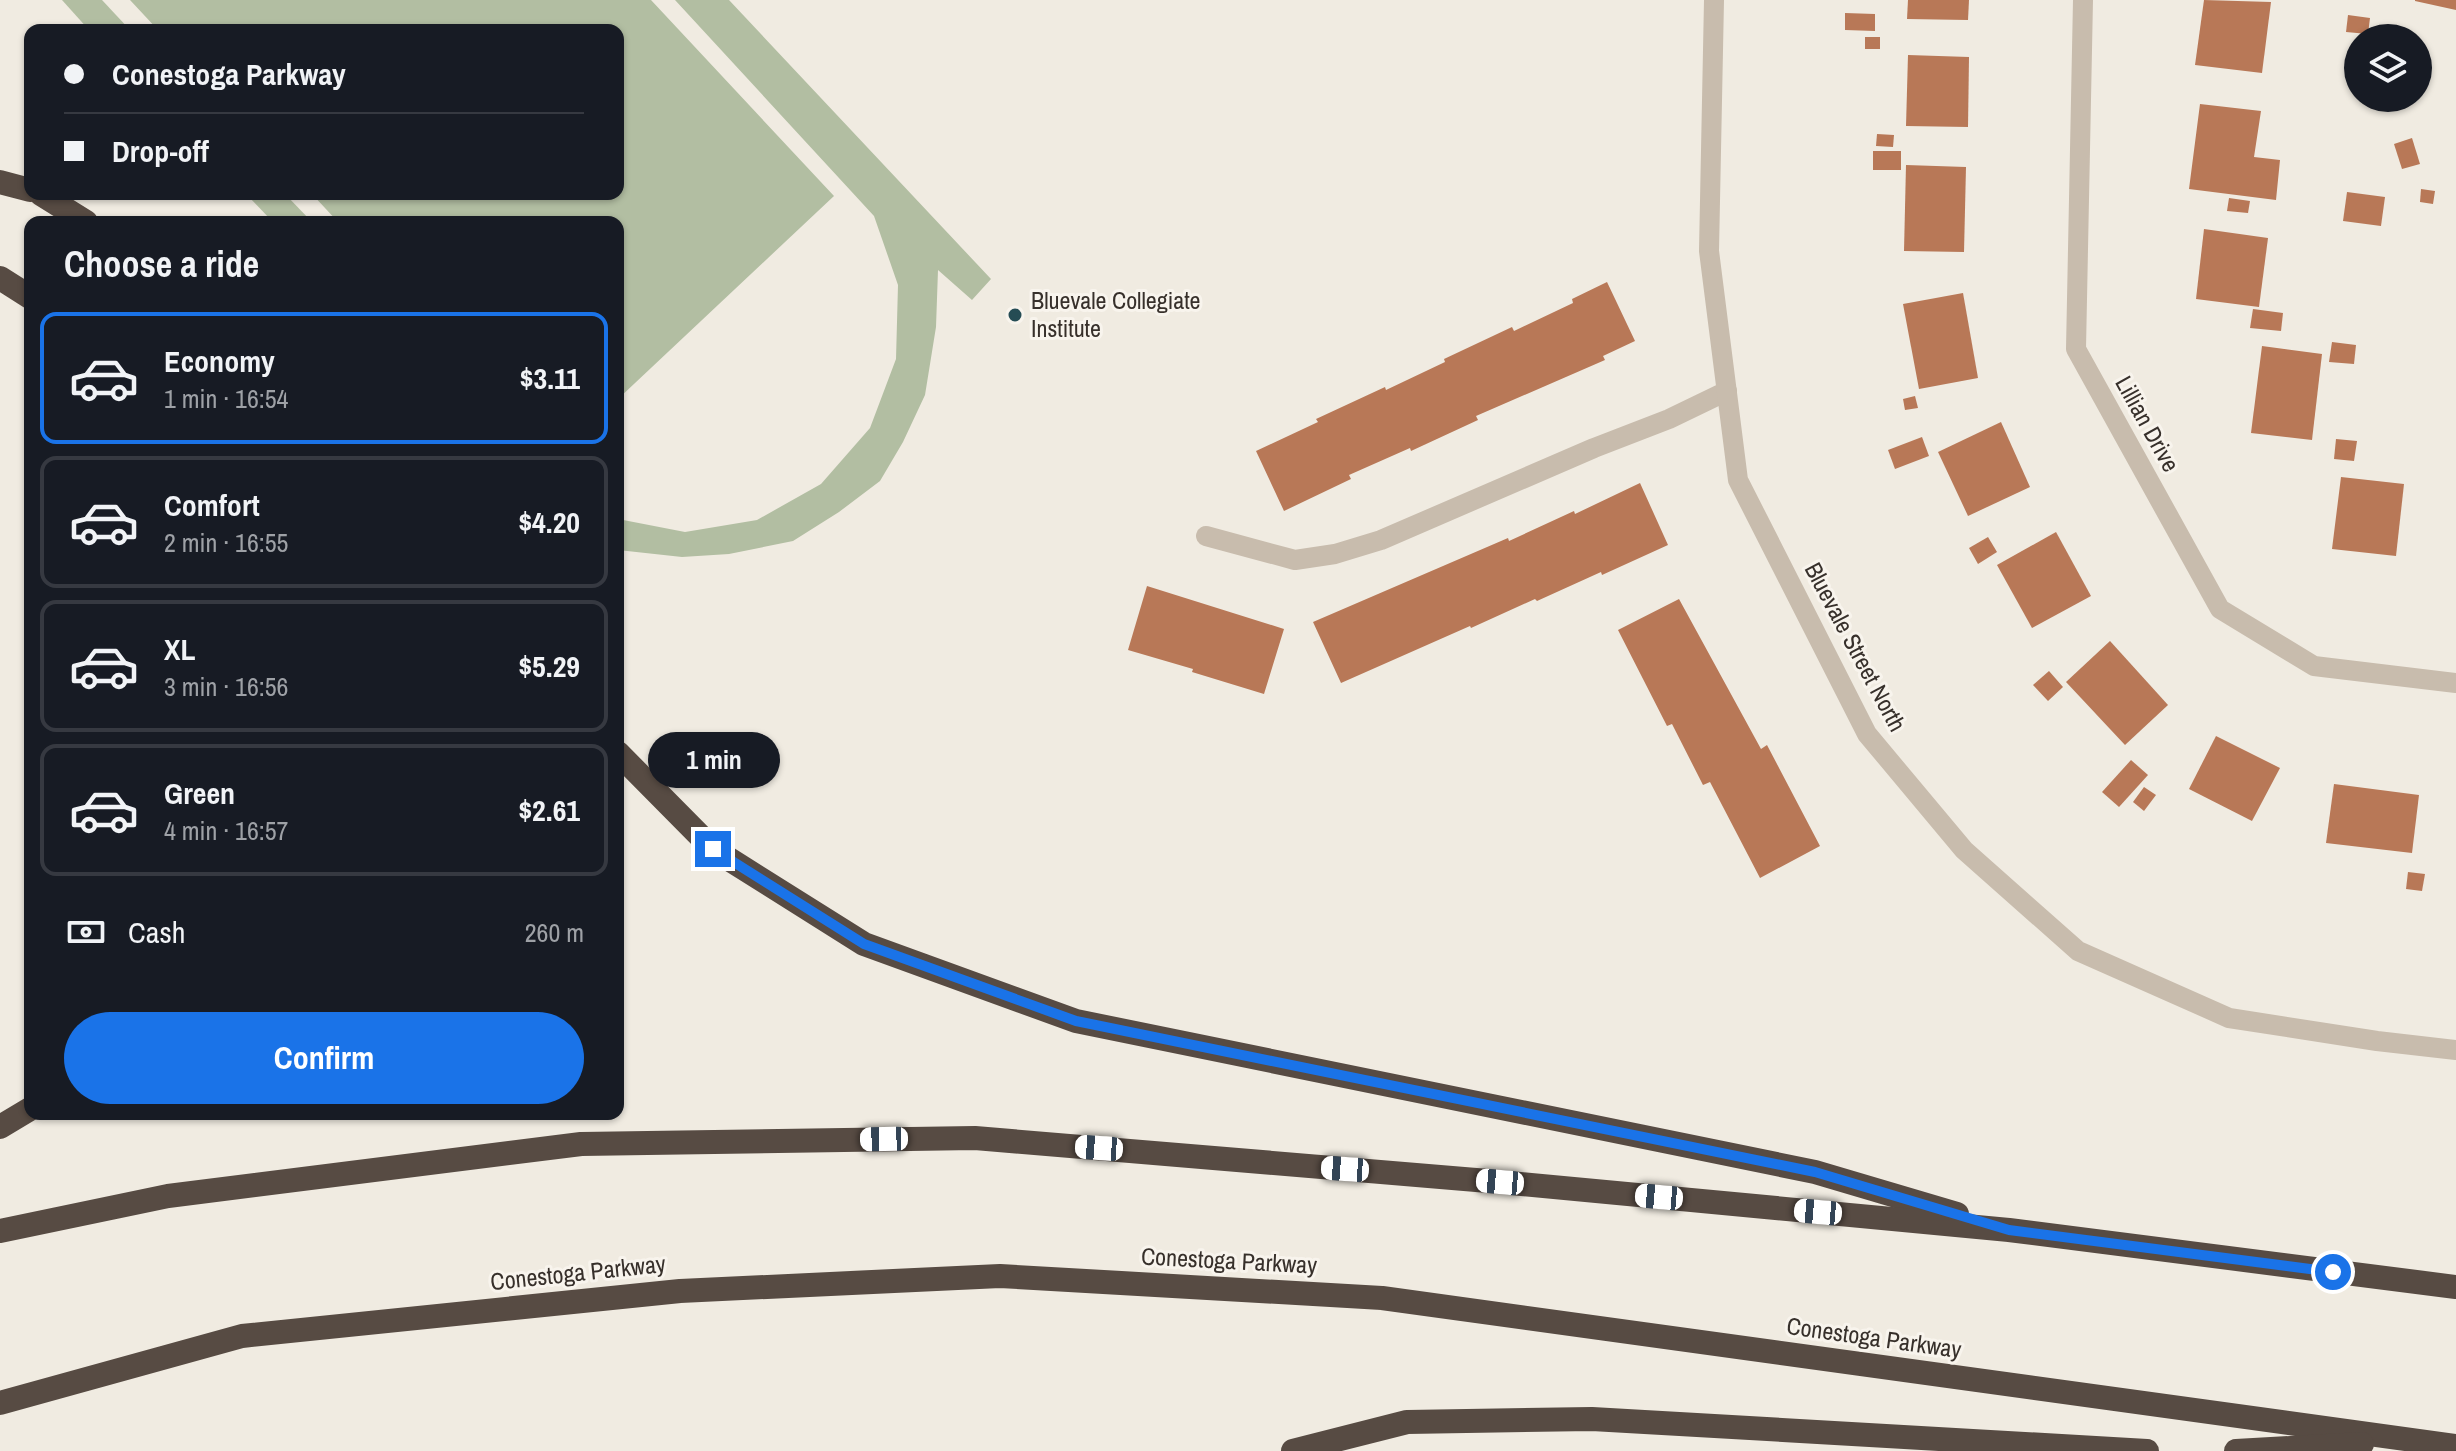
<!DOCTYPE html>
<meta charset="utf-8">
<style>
body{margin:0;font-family:"Archivo Narrow",sans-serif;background:#20242c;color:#f1f3f6;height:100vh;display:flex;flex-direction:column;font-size:30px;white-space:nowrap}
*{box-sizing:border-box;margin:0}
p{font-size:26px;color:#9ea1a6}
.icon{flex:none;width:44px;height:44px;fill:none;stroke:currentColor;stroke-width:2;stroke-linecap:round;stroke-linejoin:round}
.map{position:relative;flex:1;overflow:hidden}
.details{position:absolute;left:24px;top:216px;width:600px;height:904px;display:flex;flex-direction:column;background:#171b24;border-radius:16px;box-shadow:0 2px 6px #0004}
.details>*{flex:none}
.banner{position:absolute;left:24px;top:24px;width:600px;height:176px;border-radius:16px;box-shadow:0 2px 6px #0004;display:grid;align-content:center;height:176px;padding:0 40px;background:#171b24}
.fabs{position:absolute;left:2344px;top:24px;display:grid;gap:16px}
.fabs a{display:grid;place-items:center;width:88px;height:88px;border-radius:50%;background:#171b24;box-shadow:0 2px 6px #0004;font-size:40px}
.end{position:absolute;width:36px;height:36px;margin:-18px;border:10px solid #1a73e8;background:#fff;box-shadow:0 0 0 4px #fff}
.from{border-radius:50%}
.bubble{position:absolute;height:56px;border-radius:28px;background:#171b24;box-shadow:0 2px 6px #0004;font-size:26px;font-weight:700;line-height:56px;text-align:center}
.car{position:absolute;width:24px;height:48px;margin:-24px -12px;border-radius:10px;box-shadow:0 0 6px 2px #0007;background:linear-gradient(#fff 24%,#345 0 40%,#fff 0 76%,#345 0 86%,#fff 0)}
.banner b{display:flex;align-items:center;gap:28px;height:76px;font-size:30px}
.banner b+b{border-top:2px solid #363941}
.banner i{width:20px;height:20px;background:#f1f3f6}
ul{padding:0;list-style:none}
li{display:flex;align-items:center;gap:24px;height:132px;margin:0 16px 12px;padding:0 24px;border:4px solid #363941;border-radius:16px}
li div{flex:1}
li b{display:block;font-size:30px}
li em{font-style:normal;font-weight:700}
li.selected{border-color:#1a73e8}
li>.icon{width:72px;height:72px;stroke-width:1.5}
h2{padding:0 40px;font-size:36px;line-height:96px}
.pay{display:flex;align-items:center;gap:20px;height:88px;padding:0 40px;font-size:30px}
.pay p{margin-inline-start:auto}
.cta{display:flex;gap:16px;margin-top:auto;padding:16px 40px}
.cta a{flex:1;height:92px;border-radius:48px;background:#1a73e8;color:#fff;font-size:32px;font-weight:700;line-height:92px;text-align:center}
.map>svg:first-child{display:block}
.green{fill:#b2bea2}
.building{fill:#b87857}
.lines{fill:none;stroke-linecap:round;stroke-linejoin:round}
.lane{stroke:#c8bcad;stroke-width:20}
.street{stroke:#c8bcad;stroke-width:20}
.highway{stroke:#574b43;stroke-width:24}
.route{stroke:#1a73e8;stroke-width:10}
.poi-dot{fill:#254c54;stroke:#f8f4ed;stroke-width:3}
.labels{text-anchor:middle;stroke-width:6;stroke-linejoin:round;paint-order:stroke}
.poi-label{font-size:24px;fill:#37302b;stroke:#f8f4ed;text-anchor:start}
.street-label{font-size:24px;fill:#37302b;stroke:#f8f4ed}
</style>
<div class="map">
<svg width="2456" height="1451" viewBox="0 0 2456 1451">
<rect width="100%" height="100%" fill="#f0ebe1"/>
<g class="green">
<polygon points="62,0 102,0 130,30 89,30"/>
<polygon points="130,0 651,0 834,196 618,399 618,222 338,222 312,194 618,194 618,30 158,30"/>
<polygon points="675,0 729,0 991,279 972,300 938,270 936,327 925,395 903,442 880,481 839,512 793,541 729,554 682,557 618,550 618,519 685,532 757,520 821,484 870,428 896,359 898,285 874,216"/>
<polygon points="246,194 285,194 312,222 273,222"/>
</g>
<g class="building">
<polygon points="1908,0 1969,0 1968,20 1907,19"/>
<polygon points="2204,0 2271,2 2262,73 2195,65"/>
<polygon points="2415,0 2456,0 2456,10 2415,1"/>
<polygon points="1845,13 1875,14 1875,31 1845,30"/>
<polygon points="2348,15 2370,18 2368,34 2346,32"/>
<rect x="1865" y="37" width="15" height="12"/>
<polygon points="1908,55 1969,57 1968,127 1906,126"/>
<polygon points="2200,104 2261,111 2254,157 2280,160 2276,200 2189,189"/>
<polygon points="1877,134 1894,135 1893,147 1876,146"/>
<polygon points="2412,138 2420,164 2402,169 2394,144"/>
<rect x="1873" y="151" width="28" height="19"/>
<polygon points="1906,165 1966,167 1964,252 1904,251"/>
<polygon points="2421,189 2435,191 2433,204 2420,202"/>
<polygon points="2347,192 2385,197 2381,226 2343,221"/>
<polygon points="2229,198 2250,201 2248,213 2227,211"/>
<polygon points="2204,229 2268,238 2259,307 2196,299"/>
<polygon points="1607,282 1635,341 1603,356 1605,360 1476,416 1478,420 1411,451 1410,448 1349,475 1351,479 1284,511 1256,451 1318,422 1316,419 1385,387 1386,390 1445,362 1444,359 1512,327 1514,331 1573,303 1572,299"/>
<polygon points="1963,293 1978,378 1919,389 1903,304"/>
<polygon points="2253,309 2283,313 2281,331 2250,328"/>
<polygon points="2332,342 2356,345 2354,364 2329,362"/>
<polygon points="2262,346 2322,354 2312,440 2251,433"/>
<polygon points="1915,396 1918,408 1905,410 1903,399"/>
<polygon points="2001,422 2030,487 1968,516 1938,452"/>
<polygon points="1922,437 1929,456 1895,469 1888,450"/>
<polygon points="2336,439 2357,441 2354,461 2334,459"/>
<polygon points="2341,477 2404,484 2396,556 2332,549"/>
<polygon points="1640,483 1668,545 1602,575 1601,572 1537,601 1535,599 1471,628 1470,626 1341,683 1313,622 1508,538 1509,541 1574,511 1575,514"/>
<polygon points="2056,532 2091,596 2032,628 1997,565"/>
<polygon points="1988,537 1997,552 1978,564 1969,548"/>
<polygon points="1147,586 1284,629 1264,694 1192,672 1193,669 1128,650"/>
<polygon points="1679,599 1761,749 1767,745 1820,846 1760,878 1710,782 1703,785 1672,724 1667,726 1618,630"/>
<polygon points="2110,641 2168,705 2125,745 2066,682"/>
<polygon points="2049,671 2063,687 2048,701 2033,685"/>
<polygon points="2216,736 2280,768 2252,821 2189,789"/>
<polygon points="2131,760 2148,775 2119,807 2102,792"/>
<polygon points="2334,784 2419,795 2412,853 2326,843"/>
<polygon points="2144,787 2156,795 2144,811 2133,802"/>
<polygon points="2408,872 2425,874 2422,891 2406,889"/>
</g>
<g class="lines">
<polyline class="lane" points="1206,536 1295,560 1335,554 1381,540 1594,448 1669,419 1727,391"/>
<g class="street">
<polyline points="1714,0 1709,251 1738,480 1867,734 1964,850 2078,951 2229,1018 2377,1041 2456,1050"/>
<polyline points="2083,0 2076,349 2220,609 2314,666 2456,683"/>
</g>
<g class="highway">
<polyline points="0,182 30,190"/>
<polyline points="41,194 86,222"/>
<polyline points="0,278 30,297"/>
<polyline points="618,753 713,849 864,944 1076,1021 1815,1172 1957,1214"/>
<polyline points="0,1127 30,1109"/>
<polyline points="0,1231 168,1196 581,1144 975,1138 1500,1182 2009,1230 2456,1287"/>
<polyline points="0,1403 242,1336 680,1291 1000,1276 1382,1298 2456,1446"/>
<polyline points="1293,1451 1407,1422 1592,1419 2147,1451"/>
<polyline points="2236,1451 2362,1444"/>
</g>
</g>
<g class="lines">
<polyline class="route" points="713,849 864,944 1076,1021 1815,1172 2009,1230 2333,1272"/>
</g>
<circle class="poi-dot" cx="1015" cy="315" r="8"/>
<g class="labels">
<g class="poi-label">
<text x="1031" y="309">Bluevale Collegiate<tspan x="1031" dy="28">Institute</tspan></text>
</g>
<g class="street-label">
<text transform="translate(2147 424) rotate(61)" y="8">Lillian Drive</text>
<text transform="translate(1855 647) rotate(62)" y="8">Bluevale Street North</text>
<text transform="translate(1229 1261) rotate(3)" y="8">Conestoga Parkway</text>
<text transform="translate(578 1273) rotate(-6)" y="8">Conestoga Parkway</text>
<text transform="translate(1874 1338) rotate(8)" y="8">Conestoga Parkway</text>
</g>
</g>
</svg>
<div class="fabs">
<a><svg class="icon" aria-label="layers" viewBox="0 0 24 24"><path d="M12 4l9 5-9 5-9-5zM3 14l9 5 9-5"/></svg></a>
</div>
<i class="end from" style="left:2333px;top:1272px"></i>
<i class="end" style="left:713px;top:849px"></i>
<div class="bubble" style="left:648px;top:732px;width:132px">1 min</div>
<i class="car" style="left:884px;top:1139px;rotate:269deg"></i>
<i class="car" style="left:1099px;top:1148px;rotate:274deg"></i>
<i class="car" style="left:1345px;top:1169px;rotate:274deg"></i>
<i class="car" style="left:1500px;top:1182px;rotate:275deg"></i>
<i class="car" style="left:1659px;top:1197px;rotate:275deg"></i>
<i class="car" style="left:1818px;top:1212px;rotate:275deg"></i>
<div class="banner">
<b><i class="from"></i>Conestoga Parkway</b>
<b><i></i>Drop-off</b>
</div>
<section class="details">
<h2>Choose a ride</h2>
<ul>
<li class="selected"><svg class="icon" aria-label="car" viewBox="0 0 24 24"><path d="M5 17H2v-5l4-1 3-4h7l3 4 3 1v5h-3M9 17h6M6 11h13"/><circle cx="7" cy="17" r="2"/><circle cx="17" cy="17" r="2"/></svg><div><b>Economy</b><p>1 min · 16:54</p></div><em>$3.11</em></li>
<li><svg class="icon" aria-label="car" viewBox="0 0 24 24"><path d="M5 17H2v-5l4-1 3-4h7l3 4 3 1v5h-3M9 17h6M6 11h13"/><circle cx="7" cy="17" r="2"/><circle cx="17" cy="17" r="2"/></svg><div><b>Comfort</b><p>2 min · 16:55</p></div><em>$4.20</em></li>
<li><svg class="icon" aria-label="car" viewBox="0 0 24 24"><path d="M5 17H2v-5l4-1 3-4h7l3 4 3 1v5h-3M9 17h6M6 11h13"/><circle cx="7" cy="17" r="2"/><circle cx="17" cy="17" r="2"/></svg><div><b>XL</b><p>3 min · 16:56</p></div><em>$5.29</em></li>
<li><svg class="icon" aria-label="car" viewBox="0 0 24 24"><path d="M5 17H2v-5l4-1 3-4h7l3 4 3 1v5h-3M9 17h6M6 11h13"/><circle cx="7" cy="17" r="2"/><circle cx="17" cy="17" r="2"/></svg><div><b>Green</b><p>4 min · 16:57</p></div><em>$2.61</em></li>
</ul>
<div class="pay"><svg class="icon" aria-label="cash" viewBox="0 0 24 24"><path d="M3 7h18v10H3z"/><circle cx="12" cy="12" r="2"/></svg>Cash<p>260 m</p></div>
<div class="cta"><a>Confirm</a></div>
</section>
</div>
